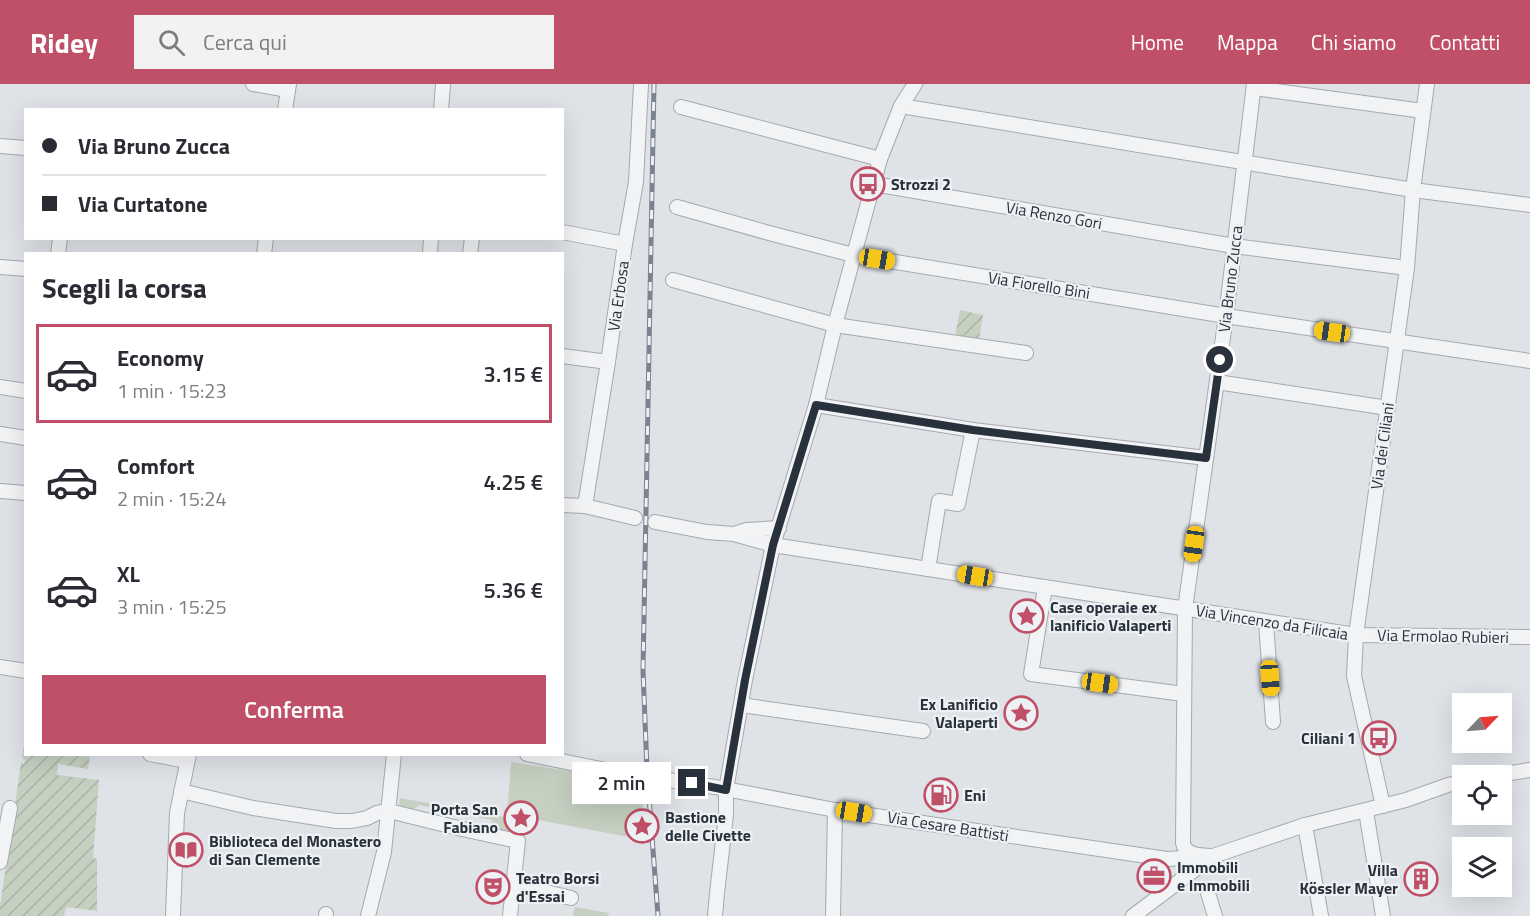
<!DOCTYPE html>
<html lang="it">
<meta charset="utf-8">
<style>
body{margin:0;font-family:"Titillium Web",sans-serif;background:#f2f2f3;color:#2b2b33;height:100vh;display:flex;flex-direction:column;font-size:22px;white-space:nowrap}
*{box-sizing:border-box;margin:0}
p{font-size:20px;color:#7c7c81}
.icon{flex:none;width:33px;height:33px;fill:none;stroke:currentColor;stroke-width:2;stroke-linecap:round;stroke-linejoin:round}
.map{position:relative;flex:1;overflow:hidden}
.side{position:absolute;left:24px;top:168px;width:540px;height:504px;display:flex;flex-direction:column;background:#fff;border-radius:0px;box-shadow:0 6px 24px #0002}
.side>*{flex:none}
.guide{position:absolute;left:24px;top:24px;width:540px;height:132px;border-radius:0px;box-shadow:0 6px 24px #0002;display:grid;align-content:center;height:132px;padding:0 18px;background:#fff}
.needle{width:39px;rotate:65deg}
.tools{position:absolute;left:1452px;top:609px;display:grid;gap:12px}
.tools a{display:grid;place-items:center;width:60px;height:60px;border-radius:0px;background:#fff;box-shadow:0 6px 24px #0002;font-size:30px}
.end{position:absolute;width:27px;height:27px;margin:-14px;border:8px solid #29313c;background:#fff;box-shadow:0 0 0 3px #fff}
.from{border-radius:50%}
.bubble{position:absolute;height:42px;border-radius:0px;background:#fff;box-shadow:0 6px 24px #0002;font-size:20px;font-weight:600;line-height:42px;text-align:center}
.car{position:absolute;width:18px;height:36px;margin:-18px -9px;border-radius:8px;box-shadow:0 0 4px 2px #0007;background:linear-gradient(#f5c518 24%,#345 0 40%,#f5c518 0 76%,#345 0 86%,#f5c518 0)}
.guide b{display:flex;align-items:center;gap:21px;height:57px;font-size:22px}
.guide b+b{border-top:2px solid #e1e1e2}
.guide i{width:15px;height:15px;background:#2b2b33}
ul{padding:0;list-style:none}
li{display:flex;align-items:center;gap:18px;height:99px;margin:0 12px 9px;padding:0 6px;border:3px solid transparent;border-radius:0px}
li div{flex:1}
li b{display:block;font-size:22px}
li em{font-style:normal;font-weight:600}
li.on{border-color:#c05067}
li>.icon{width:54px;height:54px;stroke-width:1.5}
h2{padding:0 18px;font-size:27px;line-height:72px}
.primary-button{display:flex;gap:12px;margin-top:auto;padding:12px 18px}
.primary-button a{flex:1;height:69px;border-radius:0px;background:#c05067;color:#fff;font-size:24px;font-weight:600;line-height:69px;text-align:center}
header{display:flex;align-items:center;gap:36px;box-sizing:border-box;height:84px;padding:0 30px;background:#c05067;color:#fff}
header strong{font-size:28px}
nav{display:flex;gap:33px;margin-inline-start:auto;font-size:21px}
.search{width:420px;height:54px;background:#f2f2f3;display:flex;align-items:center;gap:15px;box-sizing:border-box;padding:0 21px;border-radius:0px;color:#7c7c81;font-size:22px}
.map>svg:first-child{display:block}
.park{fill:#c5d0c1}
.garden{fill:url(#garden-furrows)}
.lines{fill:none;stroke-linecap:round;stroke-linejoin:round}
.minor-casing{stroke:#a5a9b0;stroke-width:16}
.minor{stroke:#f1f3f5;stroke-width:14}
.rail-casing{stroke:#7a838f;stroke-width:5}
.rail{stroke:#eef1f4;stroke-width:3;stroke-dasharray:9;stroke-linecap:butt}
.route{stroke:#29313c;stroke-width:8}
.labels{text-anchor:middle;stroke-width:4.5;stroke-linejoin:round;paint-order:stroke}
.poi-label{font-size:16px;font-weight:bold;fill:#29313c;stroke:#eef1f4;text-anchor:start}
.street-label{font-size:16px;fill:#29313c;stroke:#eef1f4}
</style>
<header>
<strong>Ridey</strong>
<div class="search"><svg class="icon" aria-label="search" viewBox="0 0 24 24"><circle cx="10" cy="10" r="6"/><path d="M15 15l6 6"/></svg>Cerca qui</div>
<nav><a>Home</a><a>Mappa</a><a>Chi siamo</a><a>Contatti</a></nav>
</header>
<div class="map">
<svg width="1530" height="832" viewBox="0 0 1530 832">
<defs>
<pattern id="garden-furrows" width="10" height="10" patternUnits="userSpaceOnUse" patternTransform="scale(1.5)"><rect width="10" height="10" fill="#c5d0c1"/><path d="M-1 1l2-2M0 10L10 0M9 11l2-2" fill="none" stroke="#a9b3a7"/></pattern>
</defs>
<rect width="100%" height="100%" fill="#dfe2e7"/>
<g class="park">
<polygon points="511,678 641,698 645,756 507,730"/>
<polygon points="400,714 515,735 513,750 490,745 492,736 419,721 414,725 399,722"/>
<polygon points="575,823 609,829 608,832 573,832"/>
</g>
<g class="garden">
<polygon points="960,226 983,231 979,255 955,252"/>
<polygon points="25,657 26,670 90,671 88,685 58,680 57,691 99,696 93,774 97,775 97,827 66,823 64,832 0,832 0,822 21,679 24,680 25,676 22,674"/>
</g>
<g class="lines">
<defs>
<g id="minor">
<polyline points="253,0 288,6"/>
<polyline points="1254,4 1423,27"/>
<polyline points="901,22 1413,106 1530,121"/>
<polyline points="681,23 880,75"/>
<polyline points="285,26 289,0"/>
<polyline points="441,26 443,0"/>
<polyline points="0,62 26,64"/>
<polyline points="874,100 1234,162 1407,184"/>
<polyline points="677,123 769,149 853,171 1226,232 1530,277"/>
<polyline points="562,148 625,160"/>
<polyline points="58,170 60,154"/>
<polyline points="264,170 266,154"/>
<polyline points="430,170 431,154"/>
<polyline points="470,170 472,154"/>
<polyline points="0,183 26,185"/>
<polyline points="673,196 835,241 1026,269"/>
<polyline points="562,272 608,278"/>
<polyline points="1217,298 1388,324"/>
<polyline points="0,303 26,307"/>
<polyline points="816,321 973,346 1206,374"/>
<polyline points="0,350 26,354"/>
<polyline points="0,407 26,409"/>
<polyline points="562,421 585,422 635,434"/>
<polyline points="585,422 608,278 625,160 636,98 641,0"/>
<polyline points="655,438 707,448 734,450 773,461 1356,551 1530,553"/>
<polyline points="737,449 747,446 779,444"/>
<polyline points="928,485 939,417 958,420 973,346"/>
<polyline points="1045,503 1031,590 1184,610"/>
<polyline points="1266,538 1273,638"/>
<polyline points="0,583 26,587"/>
<polyline points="741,621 923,647"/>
<polyline points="150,670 187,677"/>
<polyline points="527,670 640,693"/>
<polyline points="1492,692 1530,686"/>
<polyline points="655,694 715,703 835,726 1167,775 1199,773"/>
<polyline points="181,707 253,724 336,737 352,737 367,734 377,729 389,727 462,745 518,757 510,832"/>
<polyline points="1383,722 1354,592 1356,551 1407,184 1413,106 1427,0"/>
<polyline points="1366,727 1383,832"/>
<polyline points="1305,741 1321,832"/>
<path d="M 1213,772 C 1201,771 1186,773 1183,759 L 1185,525 L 1226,232 L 1254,0"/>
<polyline points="0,778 10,724"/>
<polyline points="513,800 571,814"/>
<polyline points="1208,809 1215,832"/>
<polyline points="173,832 177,729 189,670"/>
<polyline points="326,832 326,830"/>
<polyline points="368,832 384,768 394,670"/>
<polyline points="715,832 717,809 726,731 726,706 745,596 773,461 816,321 835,241 880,75 901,22 915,0"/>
<polyline points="833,832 835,726"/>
<polyline points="1133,832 1213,772 1305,741 1406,716 1448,701 1462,698"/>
</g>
</defs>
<use href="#minor" class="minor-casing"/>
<use href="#minor" class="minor"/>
<defs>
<polyline id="rail" points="654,0 643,586 647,686 658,832"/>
</defs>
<use href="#rail" class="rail-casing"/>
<use href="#rail" class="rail"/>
</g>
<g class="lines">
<polyline class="route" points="692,699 726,706 745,596 773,461 816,321 973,346 1206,374 1220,276"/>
</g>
<defs>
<symbol id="bus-ring" viewBox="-11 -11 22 22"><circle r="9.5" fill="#eef1f4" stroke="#c05067" stroke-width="1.5"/><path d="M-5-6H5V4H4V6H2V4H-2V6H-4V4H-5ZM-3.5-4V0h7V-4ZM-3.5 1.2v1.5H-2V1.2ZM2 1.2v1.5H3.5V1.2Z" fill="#c05067"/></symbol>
<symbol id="sight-ring" viewBox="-11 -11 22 22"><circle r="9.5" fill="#eef1f4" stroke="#c05067" stroke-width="1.5"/><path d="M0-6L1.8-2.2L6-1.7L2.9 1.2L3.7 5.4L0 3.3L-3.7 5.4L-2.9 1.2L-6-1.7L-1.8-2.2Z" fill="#c05067"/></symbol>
<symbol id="fuel-ring" viewBox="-11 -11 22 22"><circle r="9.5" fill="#eef1f4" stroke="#c05067" stroke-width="1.5"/><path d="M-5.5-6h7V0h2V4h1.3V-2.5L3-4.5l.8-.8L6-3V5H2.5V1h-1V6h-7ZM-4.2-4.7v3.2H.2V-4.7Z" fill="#c05067"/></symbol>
<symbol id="library-ring" viewBox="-11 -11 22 22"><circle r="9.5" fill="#eef1f4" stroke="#c05067" stroke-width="1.5"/><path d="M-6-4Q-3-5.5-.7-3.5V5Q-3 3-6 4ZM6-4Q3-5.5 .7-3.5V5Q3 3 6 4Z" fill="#c05067"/></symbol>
<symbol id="office-ring" viewBox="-11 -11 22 22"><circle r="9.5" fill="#eef1f4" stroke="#c05067" stroke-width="1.5"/><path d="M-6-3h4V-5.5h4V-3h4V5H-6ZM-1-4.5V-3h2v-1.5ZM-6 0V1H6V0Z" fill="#c05067"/></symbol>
<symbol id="building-ring" viewBox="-11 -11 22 22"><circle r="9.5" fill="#eef1f4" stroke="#c05067" stroke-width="1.5"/><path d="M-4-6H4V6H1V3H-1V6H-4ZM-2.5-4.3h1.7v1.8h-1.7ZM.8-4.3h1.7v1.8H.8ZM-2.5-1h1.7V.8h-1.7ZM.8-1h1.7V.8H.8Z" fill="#c05067"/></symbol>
<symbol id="theatre-ring" viewBox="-11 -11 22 22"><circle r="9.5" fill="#eef1f4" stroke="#c05067" stroke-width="1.5"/><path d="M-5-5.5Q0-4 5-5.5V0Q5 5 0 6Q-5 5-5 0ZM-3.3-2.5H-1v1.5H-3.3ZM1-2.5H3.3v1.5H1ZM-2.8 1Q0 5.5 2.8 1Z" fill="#c05067"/></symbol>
</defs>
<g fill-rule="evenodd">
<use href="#bus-ring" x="849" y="81" width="38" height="38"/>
<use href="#sight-ring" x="1008" y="513" width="38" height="38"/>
<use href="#sight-ring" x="1002" y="610" width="38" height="38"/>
<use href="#bus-ring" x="1360" y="635" width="38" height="38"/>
<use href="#fuel-ring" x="922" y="692" width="38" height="38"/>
<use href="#sight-ring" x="502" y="715" width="38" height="38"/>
<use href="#sight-ring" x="623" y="723" width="38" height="38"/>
<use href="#library-ring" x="167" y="747" width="38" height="38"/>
<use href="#office-ring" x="1135" y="773" width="38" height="38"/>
<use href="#building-ring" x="1402" y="776" width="38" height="38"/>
<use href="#theatre-ring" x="474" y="784" width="38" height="38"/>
</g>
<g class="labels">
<g class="poi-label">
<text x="891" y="106">Strozzi 2</text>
<text x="1050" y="529">Case operaie ex<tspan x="1050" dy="18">lanificio Valaperti</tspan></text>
<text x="998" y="626" text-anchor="end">Ex Lanificio<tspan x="998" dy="18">Valaperti</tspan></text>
<text x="1356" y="660" text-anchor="end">Ciliani 1</text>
<text x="964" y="717">Eni</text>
<text x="498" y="731" text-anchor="end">Porta San<tspan x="498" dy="18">Fabiano</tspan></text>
<text x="665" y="739">Bastione<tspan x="665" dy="18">delle Civette</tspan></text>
<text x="209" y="763">Biblioteca del Monastero<tspan x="209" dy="18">di San Clemente</tspan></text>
<text x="1177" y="789">Immobili<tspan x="1177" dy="18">e Immobili</tspan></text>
<text x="1398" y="792" text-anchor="end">Villa<tspan x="1398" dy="18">Kössler Mayer</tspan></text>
<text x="516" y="800">Teatro Borsi<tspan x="516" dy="18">d'Essai</tspan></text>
</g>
<g class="street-label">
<text transform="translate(1054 131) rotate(10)" y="6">Via Renzo Gori</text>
<text transform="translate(1230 195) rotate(-83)" y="6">Via Bruno Zucca</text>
<text transform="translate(1039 201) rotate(9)" y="6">Via Fiorello Bini</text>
<text transform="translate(618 212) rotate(-82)" y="6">Via Erbosa</text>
<text transform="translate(1382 362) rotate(-82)" y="6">Via dei Ciliani</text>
<text transform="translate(1272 538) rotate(9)" y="6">Via Vincenzo da Filicaia</text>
<text transform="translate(1443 552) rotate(1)" y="6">Via Ermolao Rubieri</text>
<text transform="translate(948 742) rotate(9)" y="6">Via Cesare Battisti</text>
</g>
</g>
</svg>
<div class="tools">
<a><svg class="needle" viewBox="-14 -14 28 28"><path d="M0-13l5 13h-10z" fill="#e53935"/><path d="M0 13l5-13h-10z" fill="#7c7c81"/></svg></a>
<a><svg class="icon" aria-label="locate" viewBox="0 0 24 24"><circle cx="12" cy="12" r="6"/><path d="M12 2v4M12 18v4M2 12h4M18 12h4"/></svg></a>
<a><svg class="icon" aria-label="layers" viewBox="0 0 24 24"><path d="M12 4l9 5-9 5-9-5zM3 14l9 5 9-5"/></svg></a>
</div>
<i class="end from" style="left:1220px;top:276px"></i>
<i class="end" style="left:692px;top:699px"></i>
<div class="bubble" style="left:572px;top:678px;width:99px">2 min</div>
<i class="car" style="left:877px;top:175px;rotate:99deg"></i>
<i class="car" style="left:1332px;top:248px;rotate:278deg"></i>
<i class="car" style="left:1194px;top:460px;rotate:188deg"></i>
<i class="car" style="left:975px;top:492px;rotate:279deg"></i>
<i class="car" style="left:1270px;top:594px;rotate:176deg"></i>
<i class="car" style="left:1100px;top:599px;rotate:98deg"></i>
<i class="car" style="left:854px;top:728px;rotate:99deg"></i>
<div class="guide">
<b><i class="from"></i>Via Bruno Zucca</b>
<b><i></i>Via Curtatone</b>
</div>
<section class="side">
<h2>Scegli la corsa</h2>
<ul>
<li class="on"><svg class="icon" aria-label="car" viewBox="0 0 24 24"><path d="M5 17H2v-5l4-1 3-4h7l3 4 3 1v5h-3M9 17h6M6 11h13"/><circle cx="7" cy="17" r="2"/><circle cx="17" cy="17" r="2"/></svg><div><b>Economy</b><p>1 min · 15:23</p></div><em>3.15 €</em></li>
<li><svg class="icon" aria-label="car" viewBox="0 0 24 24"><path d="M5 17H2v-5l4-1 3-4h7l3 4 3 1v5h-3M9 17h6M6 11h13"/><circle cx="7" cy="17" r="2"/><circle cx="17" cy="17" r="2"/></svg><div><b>Comfort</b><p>2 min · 15:24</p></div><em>4.25 €</em></li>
<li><svg class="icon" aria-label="car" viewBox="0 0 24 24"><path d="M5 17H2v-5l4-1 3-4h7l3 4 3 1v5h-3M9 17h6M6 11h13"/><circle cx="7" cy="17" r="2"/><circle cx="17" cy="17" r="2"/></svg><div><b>XL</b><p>3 min · 15:25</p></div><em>5.36 €</em></li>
</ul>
<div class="primary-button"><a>Conferma</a></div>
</section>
</div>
